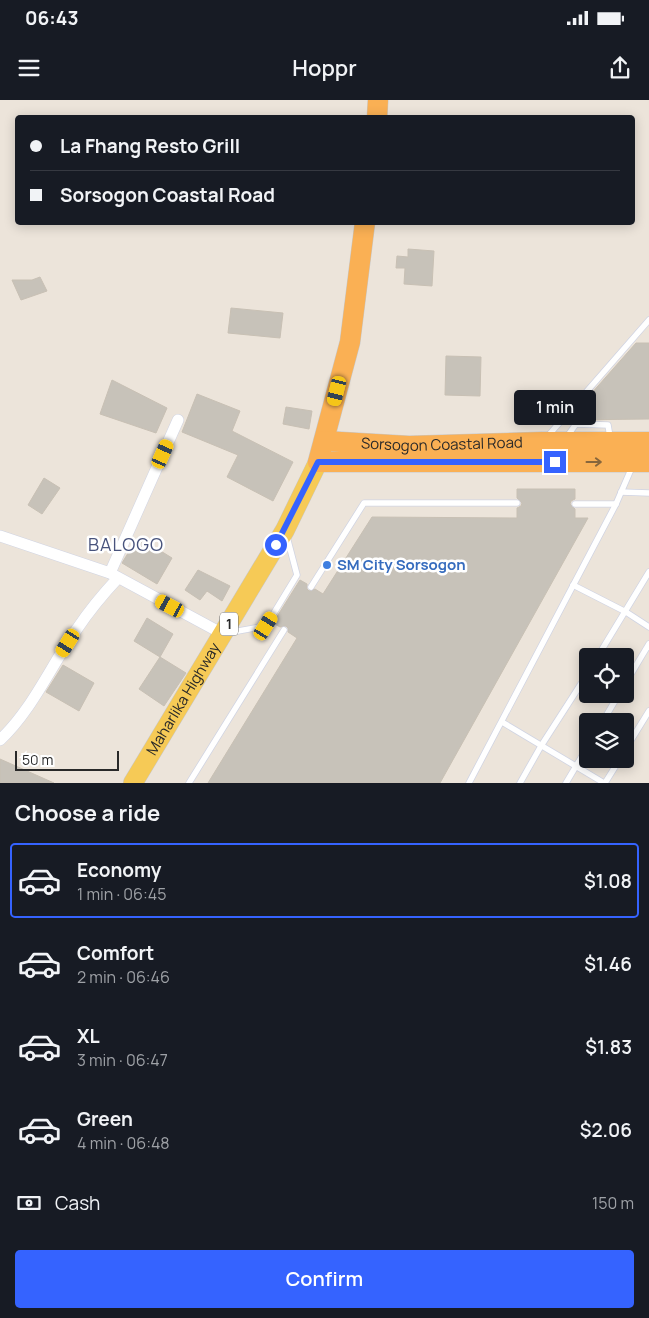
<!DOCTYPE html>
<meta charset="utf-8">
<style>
body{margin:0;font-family:Manrope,sans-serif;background:#242831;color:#f1f3f6;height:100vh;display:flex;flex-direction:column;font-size:19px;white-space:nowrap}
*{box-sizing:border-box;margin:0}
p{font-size:16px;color:#9ea1a6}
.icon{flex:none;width:28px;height:28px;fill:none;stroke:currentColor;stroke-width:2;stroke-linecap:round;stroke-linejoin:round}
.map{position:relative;height:683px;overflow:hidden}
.sheet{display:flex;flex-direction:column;background:#171b24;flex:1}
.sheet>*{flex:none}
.guide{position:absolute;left:15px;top:15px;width:620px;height:110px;border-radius:5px;box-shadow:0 2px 12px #0003;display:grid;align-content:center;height:110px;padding:0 15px;background:#171b24}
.controls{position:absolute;left:579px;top:548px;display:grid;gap:10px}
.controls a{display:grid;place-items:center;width:55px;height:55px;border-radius:5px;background:#171b24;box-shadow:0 2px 12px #0003;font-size:25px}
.scale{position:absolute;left:15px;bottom:12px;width:104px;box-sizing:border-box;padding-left:5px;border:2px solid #292929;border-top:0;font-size:14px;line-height:18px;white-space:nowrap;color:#292929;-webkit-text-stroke:4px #fff;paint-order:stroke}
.end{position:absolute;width:22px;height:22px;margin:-11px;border:6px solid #3563ff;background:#fff;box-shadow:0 0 0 2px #fff}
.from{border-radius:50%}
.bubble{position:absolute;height:35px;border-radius:5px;background:#171b24;box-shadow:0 2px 12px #0003;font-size:16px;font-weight:600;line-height:35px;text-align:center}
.car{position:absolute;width:15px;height:30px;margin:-15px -8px;border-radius:6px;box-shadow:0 0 4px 1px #0007;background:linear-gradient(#f5c518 24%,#345 0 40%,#f5c518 0 76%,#345 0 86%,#f5c518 0)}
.guide b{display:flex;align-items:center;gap:18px;height:48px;font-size:19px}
.guide b+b{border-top:1px solid #363941}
.guide i{width:12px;height:12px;background:#f1f3f6}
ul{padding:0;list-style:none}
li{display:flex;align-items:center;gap:15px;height:75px;margin:0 10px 8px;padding:0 5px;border:2px solid transparent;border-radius:5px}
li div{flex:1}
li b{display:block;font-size:19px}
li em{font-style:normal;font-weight:600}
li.current{border-color:#3563ff}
li>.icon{width:45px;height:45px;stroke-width:1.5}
h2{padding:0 15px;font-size:22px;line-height:60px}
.pay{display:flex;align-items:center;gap:12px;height:55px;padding:0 15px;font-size:19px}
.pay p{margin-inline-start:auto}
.primary-button{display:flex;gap:10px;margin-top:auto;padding:10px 15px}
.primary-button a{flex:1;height:58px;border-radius:5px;background:#3563ff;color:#fff;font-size:20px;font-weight:600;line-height:58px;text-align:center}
.status{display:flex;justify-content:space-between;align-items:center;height:35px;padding:0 25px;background:#171b24;direction:ltr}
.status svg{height:14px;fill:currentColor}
header{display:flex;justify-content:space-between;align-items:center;height:65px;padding:0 15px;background:#171b24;font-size:22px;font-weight:600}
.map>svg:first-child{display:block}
.building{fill:#c7c2b9;stroke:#c8c0b4}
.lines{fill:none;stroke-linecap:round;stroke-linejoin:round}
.service-casing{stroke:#d0d4e3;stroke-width:7}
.minor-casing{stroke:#d0d4e3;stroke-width:12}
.primary-casing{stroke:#c7c7c7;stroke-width:20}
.trunk-casing{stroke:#c7c7c7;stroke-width:21}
.service{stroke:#fff;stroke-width:5.5}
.minor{stroke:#fff;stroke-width:11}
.primary{stroke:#f6ca56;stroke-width:19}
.trunk{stroke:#fab054;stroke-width:20}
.oneway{stroke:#87663c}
.route{stroke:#3563ff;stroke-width:6}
.shop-dot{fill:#3f7fe0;stroke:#fff;stroke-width:2}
.labels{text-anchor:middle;stroke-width:5;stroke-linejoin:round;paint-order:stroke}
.shield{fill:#fff;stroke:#696969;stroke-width:1}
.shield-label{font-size:14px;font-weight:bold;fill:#292929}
.street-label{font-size:15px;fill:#292929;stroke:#fff}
.shop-label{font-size:15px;font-weight:bold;fill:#366cbe;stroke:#fff;text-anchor:start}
.quarter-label{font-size:18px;letter-spacing:1px;fill:#48537c;stroke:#fff}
</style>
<div class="status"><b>06:43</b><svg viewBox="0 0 49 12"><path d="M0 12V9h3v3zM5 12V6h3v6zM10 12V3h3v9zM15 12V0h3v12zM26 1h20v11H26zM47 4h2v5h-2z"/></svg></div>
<header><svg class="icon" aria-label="menu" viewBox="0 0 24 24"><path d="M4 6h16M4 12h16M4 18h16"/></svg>Hoppr<svg class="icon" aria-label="share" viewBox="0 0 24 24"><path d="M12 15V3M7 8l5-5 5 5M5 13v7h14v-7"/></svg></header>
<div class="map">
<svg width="649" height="683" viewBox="0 0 649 683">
<rect width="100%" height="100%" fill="#ece4da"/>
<g class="building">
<polygon points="408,149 434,151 432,186 404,184 405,168 396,168 397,156 408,157"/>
<polygon points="40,177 47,191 21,200 12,180 32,180"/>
<polygon points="231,208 283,213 280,238 228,233"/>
<polygon points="636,243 649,243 649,319 568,320"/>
<polygon points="446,256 481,257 480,296 445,295"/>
<polygon points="112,280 167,308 156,333 100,314"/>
<polygon points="197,294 240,311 232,331 293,362 273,401 227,377 238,355 182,332"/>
<polygon points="286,307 312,311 309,329 283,324"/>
<polygon points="44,378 60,388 42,414 28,405"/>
<polygon points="517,389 575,389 575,399 571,401 570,404 575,409 575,418 588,418 440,683 208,683 297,538 288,532 288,528 286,526 280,527 273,523 300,480 307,484 307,489 309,491 315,489 323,494 372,417 517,418 517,408 521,406 522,403 517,398"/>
<polygon points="138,437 172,458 157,484 122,463"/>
<polygon points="198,470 230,486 222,501 207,491 200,500 185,490"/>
<polygon points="147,518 173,534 160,557 134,541"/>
<polygon points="160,557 186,573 164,606 139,589"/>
<polygon points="63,565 94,583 79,611 46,592"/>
<polygon points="0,659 54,683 0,683"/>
</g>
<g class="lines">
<defs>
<g id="service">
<polyline points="547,337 649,220"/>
<polyline points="566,338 576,324 608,325 610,337"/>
<polyline points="621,392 649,393"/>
<polyline points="575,404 616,404"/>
<polyline points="573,485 626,512 649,527"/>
<polyline points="311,487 364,403 517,403"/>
<polyline points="227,533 266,526 297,475 287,437"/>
<polyline points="598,556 649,472"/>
<polyline points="625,584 649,544"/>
<polyline points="603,621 619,594"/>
<polyline points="502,622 604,683"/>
<polyline points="625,650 649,611"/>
<polyline points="189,683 284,530"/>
<polyline points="469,683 616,404 632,367"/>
<polyline points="520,683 541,646 588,573"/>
<polyline points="566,683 588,646"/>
<polyline points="605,683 620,659"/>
</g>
<g id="minor">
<polyline points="0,436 110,473 223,534"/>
<polyline points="110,473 178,320"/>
<path d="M 0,640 C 33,609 51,565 77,529 C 89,511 103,494 118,478"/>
</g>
<g id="primary">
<path id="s1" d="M 133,683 L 285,430 L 318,362"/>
</g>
<g id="trunk">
<polyline points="377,18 378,0"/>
<polyline points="365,122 350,242 318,362 649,362"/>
<path id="s2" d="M 324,341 L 409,346 L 542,342 L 649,342"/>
</g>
</defs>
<use href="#service" class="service-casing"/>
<use href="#minor" class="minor-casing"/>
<use href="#primary" class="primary-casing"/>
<use href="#trunk" class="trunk-casing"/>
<use href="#service" class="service"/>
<use href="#minor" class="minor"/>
<use href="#primary" class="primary"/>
<use href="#trunk" class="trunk"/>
</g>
<defs><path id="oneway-shaft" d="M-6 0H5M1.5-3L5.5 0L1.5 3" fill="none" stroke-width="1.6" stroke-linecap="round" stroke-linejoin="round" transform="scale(1.25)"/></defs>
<use class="oneway" href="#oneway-shaft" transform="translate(594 362)"/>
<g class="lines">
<polyline class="route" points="276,445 318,362 555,362"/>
</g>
<circle class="shop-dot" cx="327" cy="465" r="5"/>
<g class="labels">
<rect class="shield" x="220" y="512.5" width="18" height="23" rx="4"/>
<g class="shield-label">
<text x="229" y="529">1</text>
</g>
<g class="street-label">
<text dy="5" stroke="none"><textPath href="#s2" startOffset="118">Sorsogon Coastal Road</textPath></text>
<text dy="5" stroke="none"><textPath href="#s1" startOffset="98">Maharlika Highway</textPath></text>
</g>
<g class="shop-label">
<text x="337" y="470">SM City Sorsogon</text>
</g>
<g class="quarter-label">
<text x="126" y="451">BALOGO</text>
</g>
</g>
</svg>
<div class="controls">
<a><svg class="icon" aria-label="locate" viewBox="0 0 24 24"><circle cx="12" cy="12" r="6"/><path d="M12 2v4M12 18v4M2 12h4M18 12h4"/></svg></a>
<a><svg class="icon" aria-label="layers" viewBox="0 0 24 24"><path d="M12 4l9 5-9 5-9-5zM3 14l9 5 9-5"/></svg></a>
</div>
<div class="scale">50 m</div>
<i class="end from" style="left:276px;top:445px"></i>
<i class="end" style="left:555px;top:362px"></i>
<div class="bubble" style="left:514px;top:290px;width:82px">1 min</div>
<i class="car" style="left:337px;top:291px;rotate:194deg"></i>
<i class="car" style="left:163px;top:354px;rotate:24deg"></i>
<i class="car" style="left:170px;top:506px;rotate:298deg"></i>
<i class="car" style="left:266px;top:526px;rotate:32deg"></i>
<i class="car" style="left:68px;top:543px;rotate:212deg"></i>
<div class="guide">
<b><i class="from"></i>La Fhang Resto Grill</b>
<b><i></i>Sorsogon Coastal Road</b>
</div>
</div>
<section class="sheet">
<h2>Choose a ride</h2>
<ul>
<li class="current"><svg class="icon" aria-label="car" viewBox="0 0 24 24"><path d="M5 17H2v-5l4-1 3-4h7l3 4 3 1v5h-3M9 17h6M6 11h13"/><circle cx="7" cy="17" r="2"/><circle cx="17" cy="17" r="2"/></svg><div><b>Economy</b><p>1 min · 06:45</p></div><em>$1.08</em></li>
<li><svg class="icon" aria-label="car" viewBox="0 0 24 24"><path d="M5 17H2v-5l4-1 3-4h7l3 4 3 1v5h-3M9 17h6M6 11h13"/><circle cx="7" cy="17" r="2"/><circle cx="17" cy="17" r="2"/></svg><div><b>Comfort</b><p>2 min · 06:46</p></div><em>$1.46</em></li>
<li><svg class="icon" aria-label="car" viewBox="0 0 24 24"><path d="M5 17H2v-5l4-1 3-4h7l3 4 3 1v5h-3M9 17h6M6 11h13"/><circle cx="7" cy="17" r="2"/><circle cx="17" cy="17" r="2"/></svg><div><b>XL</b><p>3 min · 06:47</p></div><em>$1.83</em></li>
<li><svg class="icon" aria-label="car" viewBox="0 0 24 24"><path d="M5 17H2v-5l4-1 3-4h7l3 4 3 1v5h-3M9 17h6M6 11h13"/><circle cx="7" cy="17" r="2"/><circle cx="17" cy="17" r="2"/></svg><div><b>Green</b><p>4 min · 06:48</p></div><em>$2.06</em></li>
</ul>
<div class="pay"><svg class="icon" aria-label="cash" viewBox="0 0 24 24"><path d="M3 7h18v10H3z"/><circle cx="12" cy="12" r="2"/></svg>Cash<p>150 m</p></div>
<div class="primary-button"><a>Confirm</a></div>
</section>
